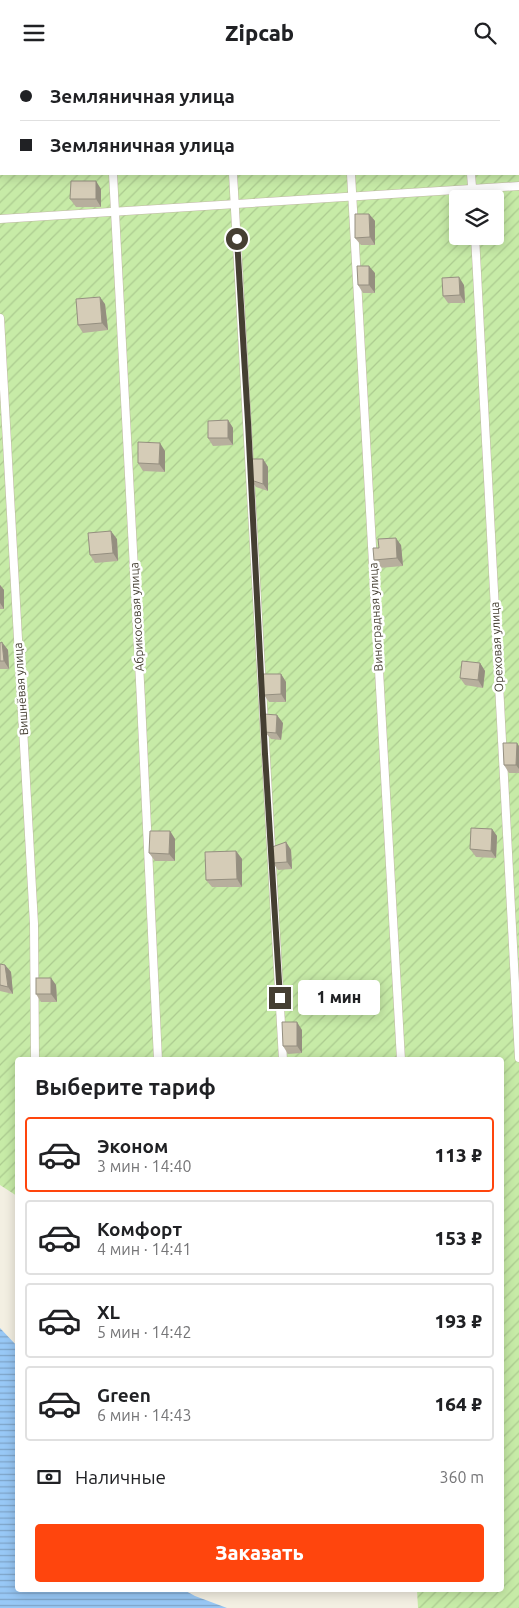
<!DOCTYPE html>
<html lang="ru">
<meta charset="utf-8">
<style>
body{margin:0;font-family:Ubuntu,sans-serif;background:#f2f2f2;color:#202124;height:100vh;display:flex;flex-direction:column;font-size:19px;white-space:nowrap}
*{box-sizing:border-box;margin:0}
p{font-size:16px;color:#757577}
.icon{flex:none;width:28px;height:28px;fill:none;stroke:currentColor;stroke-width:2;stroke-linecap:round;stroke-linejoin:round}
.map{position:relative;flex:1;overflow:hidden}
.drawer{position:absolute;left:15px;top:992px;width:489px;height:535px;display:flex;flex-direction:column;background:#fff;border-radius:5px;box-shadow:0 2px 12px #0003}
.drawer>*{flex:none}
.guide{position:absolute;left:0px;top:0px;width:520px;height:110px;box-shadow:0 2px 12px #0003;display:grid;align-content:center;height:110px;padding:0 20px;background:#fff}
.buttons{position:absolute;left:449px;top:125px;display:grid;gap:10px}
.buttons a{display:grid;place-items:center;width:55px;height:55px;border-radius:5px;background:#fff;box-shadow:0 2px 12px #0003;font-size:25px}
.end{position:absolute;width:22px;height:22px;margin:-11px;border:6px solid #453f32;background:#fff;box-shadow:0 0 0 2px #fff}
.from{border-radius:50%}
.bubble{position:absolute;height:35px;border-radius:5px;background:#fff;box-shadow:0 2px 12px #0003;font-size:16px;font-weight:800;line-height:35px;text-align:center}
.guide b{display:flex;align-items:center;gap:18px;height:48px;font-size:19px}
.guide b+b{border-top:1px solid #e0e0e0}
.guide i{width:12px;height:12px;background:#202124}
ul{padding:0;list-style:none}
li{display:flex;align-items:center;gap:15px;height:75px;margin:0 10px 8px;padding:0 10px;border:2px solid #e0e0e0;border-radius:5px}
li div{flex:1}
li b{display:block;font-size:19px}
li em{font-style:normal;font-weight:800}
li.active{border-color:#ff450d}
li>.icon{width:45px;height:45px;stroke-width:1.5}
h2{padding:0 20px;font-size:22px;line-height:60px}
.pay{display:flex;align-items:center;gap:12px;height:55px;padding:0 20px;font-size:19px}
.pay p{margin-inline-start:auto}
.button{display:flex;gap:10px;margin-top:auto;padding:10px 20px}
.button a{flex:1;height:58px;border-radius:5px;background:#ff450d;color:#fff;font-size:20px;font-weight:800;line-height:58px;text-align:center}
header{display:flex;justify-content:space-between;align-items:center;height:65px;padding:0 20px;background:#fff;font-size:22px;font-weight:800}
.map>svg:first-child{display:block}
.garden{fill:url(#garden-furrows);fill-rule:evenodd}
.water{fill:url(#water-rules)}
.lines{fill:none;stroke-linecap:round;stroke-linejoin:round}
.service-casing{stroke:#bfb8a4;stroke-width:9}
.service{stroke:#fff;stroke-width:8}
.wall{fill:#b7af9d}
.shaded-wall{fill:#958f80}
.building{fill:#d5ccb7;stroke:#958f80}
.route{stroke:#453f32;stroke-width:6}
.labels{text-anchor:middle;stroke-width:5;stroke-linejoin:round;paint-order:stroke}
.street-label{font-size:12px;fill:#453f32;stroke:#fff}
</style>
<header><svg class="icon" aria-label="menu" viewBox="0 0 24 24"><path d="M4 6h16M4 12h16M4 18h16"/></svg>Zipcab<svg class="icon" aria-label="search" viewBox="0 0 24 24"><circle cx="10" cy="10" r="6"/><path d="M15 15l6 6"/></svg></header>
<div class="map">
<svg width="519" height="1543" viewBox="0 0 519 1543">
<defs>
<pattern id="garden-furrows" width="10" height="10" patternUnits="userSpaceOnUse" patternTransform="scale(1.25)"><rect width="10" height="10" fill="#c7eba7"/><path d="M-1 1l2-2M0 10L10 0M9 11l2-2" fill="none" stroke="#accb90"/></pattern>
<pattern id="water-rules" width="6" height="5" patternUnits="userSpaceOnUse" patternTransform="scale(1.25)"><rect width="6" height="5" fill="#98c8f6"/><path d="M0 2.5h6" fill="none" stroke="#7ea4c8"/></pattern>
</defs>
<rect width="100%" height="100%" fill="#f3efe2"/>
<path class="garden" d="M 0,0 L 519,0 L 519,1543 L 418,1543 L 417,1525 L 501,1525 L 501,995 L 18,995 L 17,1131 L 0,1120 ZM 1,1 L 519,1 L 519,109 L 1,109 ZM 458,134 L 495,134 L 495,171 L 458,171 Z"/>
<polygon class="water" points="0,1263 17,1281 18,1525 184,1525 195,1531 227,1543 0,1543"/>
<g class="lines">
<defs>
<g id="service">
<polyline points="106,0 106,1"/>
<polyline points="226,0 226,1"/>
<polyline points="345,0 345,1"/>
<polyline points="465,0 466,1"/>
<polyline points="113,109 141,636 158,995"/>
<polyline points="233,109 283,995"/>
<polyline points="351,109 401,995"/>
<polyline points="471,109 473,134"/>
<polyline points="0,154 519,121"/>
<polyline points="475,171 519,993"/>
<polyline points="0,253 34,859 35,995"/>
</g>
</defs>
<use href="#service" class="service-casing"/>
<use href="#service" class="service"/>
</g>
<g class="wall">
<polygon points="101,124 101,142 76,142 70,134"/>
<polygon points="369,149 375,156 375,180 361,180 355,173"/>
<polygon points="375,208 375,228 363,228 358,220"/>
<polygon points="464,220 465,238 448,238 443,231"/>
<polygon points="105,239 108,265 83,268 78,260"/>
<polygon points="228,355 233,363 233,380 213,381 208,373"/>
<polygon points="165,386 165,407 143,406 138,398"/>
<polygon points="263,394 268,402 268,426 256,422 251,415"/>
<polygon points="117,474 118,496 95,498 90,490"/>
<polygon points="401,480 403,501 379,503 374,495"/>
<polygon points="0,520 4,525 4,544 0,544"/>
<polygon points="0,578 8,585 9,604 0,604"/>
<polygon points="480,598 485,606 483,623 465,620 460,613"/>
<polygon points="281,609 286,617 286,637 269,637 264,630"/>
<polygon points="283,658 281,675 271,674 265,667"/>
<polygon points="519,681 519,708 509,708 504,700"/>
<polygon points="492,764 497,771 496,793 476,792 470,784"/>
<polygon points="170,766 175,774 175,796 155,796 149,788"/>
<polygon points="286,777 291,785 292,804 278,805 273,798"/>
<polygon points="236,786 242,794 242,822 212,822 206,815"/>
<polygon points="0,899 5,900 11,907 13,929 0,926"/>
<polygon points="51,913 56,920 57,937 41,937 36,929"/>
<polygon points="302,965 302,988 288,989 283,981"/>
</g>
<g class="shaded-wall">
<polygon points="96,116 101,124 101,142 96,134"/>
<polygon points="369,149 375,156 375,180 370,172"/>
<polygon points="369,201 375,208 375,228 369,220"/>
<polygon points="459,212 464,220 465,238 460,230"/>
<polygon points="100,232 105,239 108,265 102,258"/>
<polygon points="228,355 233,363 233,380 228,373"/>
<polygon points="160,378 165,386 165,407 159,399"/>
<polygon points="263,394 268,402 268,426 263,419"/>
<polygon points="111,466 117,474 118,496 113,488"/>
<polygon points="396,473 401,480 403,501 397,493"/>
<polygon points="0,520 4,525 4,544 0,538"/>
<polygon points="2,577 8,585 9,604 4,596"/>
<polygon points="480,598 485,606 483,623 478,615"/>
<polygon points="281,609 286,617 286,637 281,629"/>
<polygon points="277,650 283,658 281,675 276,668"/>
<polygon points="517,678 519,681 519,704 516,700"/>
<polygon points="492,764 497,771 496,793 491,786"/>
<polygon points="170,766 175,774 175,796 169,789"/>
<polygon points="286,777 291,785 292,804 287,797"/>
<polygon points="236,786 242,794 242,822 237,814"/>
<polygon points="5,900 11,907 13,929 8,922"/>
<polygon points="51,913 56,920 57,937 51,929"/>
<polygon points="297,957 302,965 302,988 297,981"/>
</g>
<g class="building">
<polygon points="71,116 96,116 96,134 70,134"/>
<polygon points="355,149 369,149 370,172 355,173"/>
<polygon points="357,201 369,201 369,220 358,220"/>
<polygon points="459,212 460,230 443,231 442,213"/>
<polygon points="100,232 102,258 78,260 76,234"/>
<polygon points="228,355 228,373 208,373 208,356"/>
<polygon points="138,377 160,378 159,399 138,398"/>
<polygon points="250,394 263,394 263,419 251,415"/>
<polygon points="111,466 113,488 90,490 88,468"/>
<polygon points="396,473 397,493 374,495 373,483 379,483 378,474"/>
<polygon points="2,577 4,596 0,596 0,578"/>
<polygon points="462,596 480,598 478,615 460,613"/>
<polygon points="263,609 281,609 281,629 264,630"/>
<polygon points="264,649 277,650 276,668 265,667"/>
<polygon points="503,678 517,678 516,700 504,700"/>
<polygon points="471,763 492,764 491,786 470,784"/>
<polygon points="150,766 170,766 169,789 149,788"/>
<polygon points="286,777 287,797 273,798 272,782"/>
<polygon points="236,786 237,814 206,815 205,787"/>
<polygon points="0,899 5,900 8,922 0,920"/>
<rect x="36" y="913" width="15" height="16"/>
<polygon points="282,957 297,957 297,981 283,981"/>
</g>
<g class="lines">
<polyline class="route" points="237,174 248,357 265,689 280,933"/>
</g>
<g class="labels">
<g class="street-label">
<text transform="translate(137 552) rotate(-93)" y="4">Абрикосовая улица</text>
<text transform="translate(376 552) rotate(-93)" y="4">Виноградная улица</text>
<text transform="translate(497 582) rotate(-93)" y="4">Ореховая улица</text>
<text transform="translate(21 624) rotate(-94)" y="4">Вишнёвая улица</text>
</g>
</g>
</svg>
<div class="buttons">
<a><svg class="icon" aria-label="layers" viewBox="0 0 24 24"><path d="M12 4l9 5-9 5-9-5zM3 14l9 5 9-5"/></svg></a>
</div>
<i class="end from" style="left:237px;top:174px"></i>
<i class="end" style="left:280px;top:933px"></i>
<div class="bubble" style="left:298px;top:915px;width:82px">1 мин</div>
<div class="guide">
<b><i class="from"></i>Земляничная улица</b>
<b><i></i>Земляничная улица</b>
</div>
<section class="drawer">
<h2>Выберите тариф</h2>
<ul>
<li class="active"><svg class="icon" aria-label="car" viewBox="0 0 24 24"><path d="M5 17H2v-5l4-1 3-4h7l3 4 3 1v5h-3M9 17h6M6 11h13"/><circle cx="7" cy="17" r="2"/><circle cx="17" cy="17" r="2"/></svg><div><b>Эконом</b><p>3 мин · 14:40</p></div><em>113 ₽</em></li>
<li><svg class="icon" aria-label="car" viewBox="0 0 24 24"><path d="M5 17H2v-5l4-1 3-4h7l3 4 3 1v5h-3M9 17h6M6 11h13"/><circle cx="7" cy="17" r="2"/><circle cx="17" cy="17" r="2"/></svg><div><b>Комфорт</b><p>4 мин · 14:41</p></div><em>153 ₽</em></li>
<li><svg class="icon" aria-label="car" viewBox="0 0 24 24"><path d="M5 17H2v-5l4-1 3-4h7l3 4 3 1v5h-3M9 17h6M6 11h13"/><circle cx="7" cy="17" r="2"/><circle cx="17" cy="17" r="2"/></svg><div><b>XL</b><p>5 мин · 14:42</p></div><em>193 ₽</em></li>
<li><svg class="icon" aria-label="car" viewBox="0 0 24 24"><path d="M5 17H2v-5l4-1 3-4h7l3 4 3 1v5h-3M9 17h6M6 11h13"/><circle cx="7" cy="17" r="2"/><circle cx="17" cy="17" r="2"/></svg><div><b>Green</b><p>6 мин · 14:43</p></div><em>164 ₽</em></li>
</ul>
<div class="pay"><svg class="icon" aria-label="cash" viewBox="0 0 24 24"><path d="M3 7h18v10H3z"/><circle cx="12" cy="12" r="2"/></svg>Наличные<p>360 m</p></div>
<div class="button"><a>Заказать</a></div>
</section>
</div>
